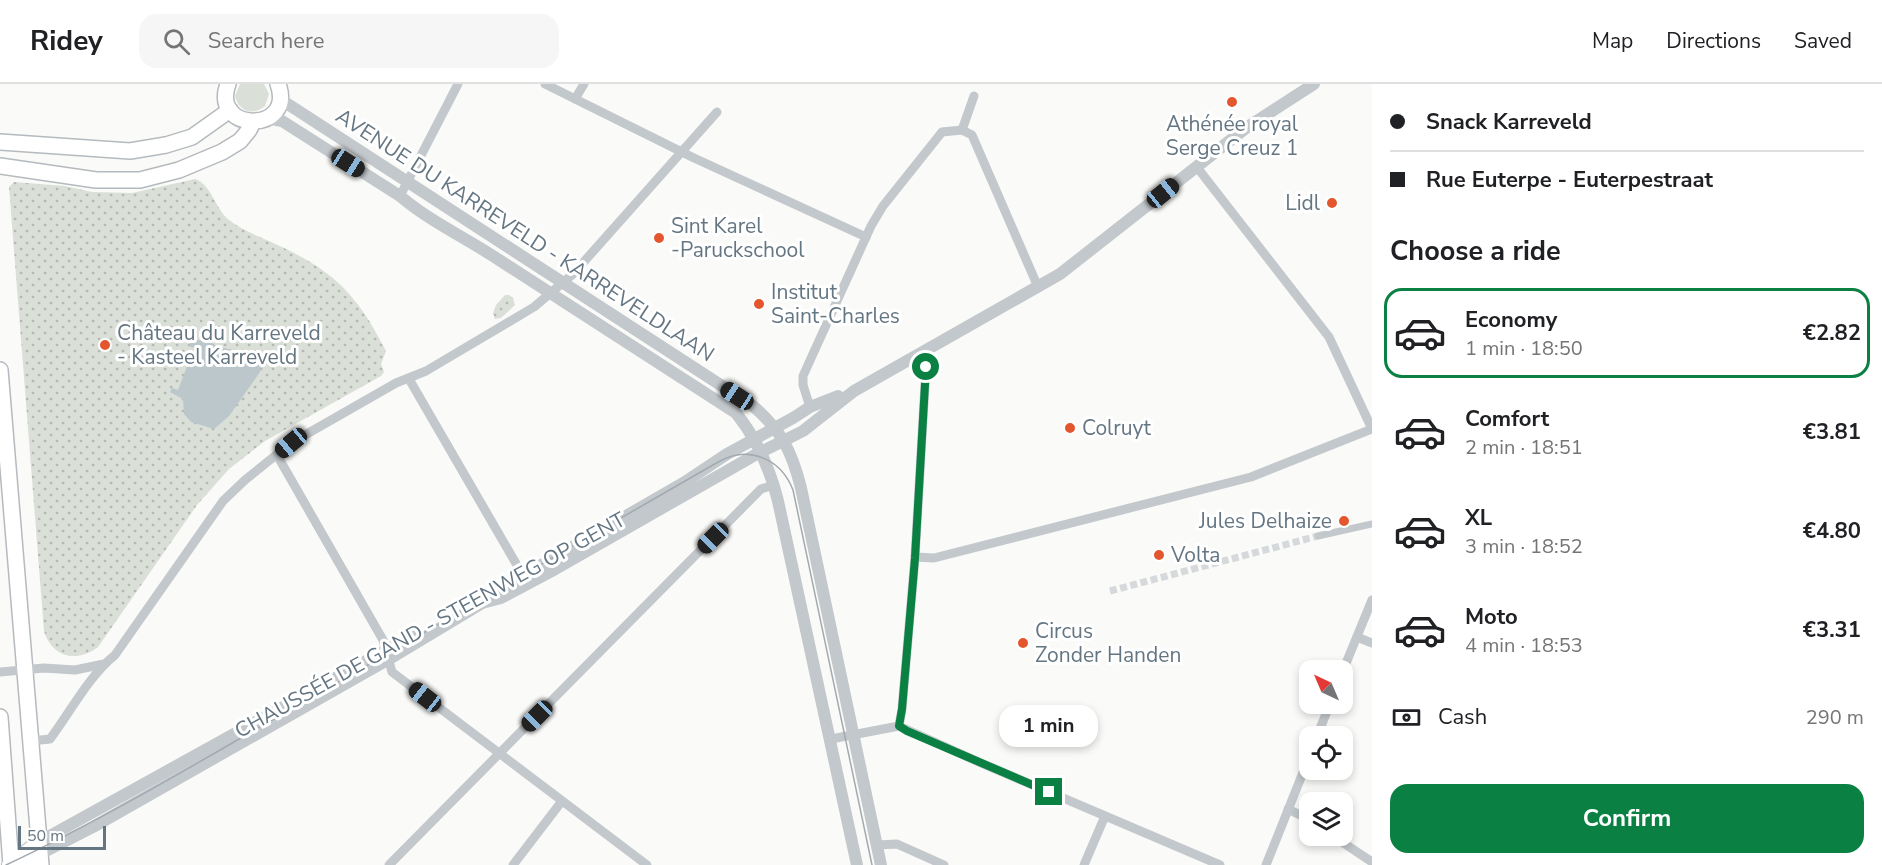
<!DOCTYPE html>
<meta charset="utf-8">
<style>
body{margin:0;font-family:"Nunito Sans",sans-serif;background:#f6f6f6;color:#202124;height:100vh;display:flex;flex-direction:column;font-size:22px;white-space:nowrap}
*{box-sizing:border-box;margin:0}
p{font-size:20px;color:#757577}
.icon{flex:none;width:33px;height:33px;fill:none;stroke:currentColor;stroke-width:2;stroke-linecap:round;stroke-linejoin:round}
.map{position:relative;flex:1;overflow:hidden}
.side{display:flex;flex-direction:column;background:#fff;width:510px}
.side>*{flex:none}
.hud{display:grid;align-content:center;height:132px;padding:0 18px;background:#fff}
.needle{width:39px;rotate:316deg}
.buttons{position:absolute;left:1299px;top:576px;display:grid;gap:12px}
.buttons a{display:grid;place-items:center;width:54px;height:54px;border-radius:12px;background:#fff;box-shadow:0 3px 9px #0003;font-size:30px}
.scale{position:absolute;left:18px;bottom:15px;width:88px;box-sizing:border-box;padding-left:6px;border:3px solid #657683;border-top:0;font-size:16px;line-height:21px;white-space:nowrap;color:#657683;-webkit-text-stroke:4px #fff;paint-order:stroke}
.end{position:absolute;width:27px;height:27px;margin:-14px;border:8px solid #0b8043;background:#fff;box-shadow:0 0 0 3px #fff}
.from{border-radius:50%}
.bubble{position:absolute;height:42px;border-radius:18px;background:#fff;box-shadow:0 3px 9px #0003;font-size:20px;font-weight:700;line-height:42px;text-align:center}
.car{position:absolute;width:18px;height:36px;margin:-18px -9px;border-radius:8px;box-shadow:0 0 4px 2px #0007;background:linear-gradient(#222 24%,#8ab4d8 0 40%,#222 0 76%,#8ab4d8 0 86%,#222 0)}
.hud b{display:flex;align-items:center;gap:21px;height:57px;font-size:22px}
.hud b+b{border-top:2px solid #e0e0e0}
.hud i{width:15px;height:15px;background:#202124}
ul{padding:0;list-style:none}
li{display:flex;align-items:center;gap:18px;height:90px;margin:0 12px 9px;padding:0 6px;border:3px solid transparent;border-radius:18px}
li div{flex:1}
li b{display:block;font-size:22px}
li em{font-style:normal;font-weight:700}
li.selected{border-color:#0b8043}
li>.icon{width:54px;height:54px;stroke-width:1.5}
h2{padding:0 18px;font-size:27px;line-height:72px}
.pay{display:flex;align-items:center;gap:15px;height:66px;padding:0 18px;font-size:22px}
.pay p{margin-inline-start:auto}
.button{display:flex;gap:12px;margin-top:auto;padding:12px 18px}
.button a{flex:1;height:69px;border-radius:18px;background:#0b8043;color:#fff;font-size:24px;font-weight:700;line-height:69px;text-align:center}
header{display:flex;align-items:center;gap:36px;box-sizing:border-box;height:84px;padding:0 30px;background:#fff;border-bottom:2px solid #e0e0e0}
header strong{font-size:28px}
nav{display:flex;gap:33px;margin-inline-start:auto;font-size:21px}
.search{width:420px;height:54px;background:#f6f6f6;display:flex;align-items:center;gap:15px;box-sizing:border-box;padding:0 21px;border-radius:18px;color:#757577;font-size:22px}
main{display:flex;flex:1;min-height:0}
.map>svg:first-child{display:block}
.grass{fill:#dadfd7}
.park{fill:url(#park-dots)}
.water{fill:#bbc7cb}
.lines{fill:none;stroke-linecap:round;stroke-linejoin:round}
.pedestrian-tunnel{stroke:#d5d9db;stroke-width:7;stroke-dasharray:7 3.5;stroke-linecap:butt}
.secondary-casing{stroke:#b3babf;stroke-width:16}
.primary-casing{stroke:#b5babe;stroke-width:18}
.pedestrian{stroke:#c3c8cc;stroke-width:7}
.minor{stroke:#c3c8cc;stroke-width:9}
.tertiary{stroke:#c3c8cc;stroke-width:12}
.secondary{stroke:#fff;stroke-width:14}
.primary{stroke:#fff;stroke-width:15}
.tram{stroke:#a2aab0;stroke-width:1.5}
.route{stroke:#0b8043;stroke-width:8}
.poi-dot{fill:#e4572e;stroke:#fff;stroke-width:2}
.labels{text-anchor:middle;stroke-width:6;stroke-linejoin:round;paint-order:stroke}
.poi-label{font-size:21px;fill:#657683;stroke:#fff;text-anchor:start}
.street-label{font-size:21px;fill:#657683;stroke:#fff}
</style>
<header>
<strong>Ridey</strong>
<div class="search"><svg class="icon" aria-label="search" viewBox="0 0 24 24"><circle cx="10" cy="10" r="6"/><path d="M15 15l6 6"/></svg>Search here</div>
<nav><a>Map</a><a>Directions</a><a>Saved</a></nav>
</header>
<main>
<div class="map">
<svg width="1372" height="781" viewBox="0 0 1372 781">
<defs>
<pattern id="park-dots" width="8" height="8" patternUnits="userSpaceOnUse" patternTransform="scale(1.5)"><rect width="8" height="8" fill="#dadfd7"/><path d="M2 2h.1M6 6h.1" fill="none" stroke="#b4b9b4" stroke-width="1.8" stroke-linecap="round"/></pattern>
</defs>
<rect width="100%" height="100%" fill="#fafaf8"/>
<path class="grass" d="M 240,0 L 264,0 L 269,10 L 265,22 C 253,32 239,28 235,12 Z"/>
<g class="park">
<path d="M 195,95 C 212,101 215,125 229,136 C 246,149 267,155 286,165 C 338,190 360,216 386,267 L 381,280 L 384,288 L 381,292 L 265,357 L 229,385 L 197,421 L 98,563 C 77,579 52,574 44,547 L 9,103 L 14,98 L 65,102 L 92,108 L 132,109 Z"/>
<polygon points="505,211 509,211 513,214 515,221 501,234 495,235 493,229 496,221"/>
</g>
<polygon class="water" points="192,256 212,256 213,261 263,274 260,288 229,332 214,345 191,338 184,330 183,315 170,308 172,304 178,306 194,264 189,262"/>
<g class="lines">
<polyline class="pedestrian-tunnel" points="1110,507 1318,452"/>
<defs>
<g id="secondary">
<polyline points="9,781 39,758"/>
<polyline points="27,781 40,770"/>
</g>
<g id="primary">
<path d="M 228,0 C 210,49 296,50 278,0"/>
<polyline points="0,58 130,67 166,61 192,53 230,26"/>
<polyline points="0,82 96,96 140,96 179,86 222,68 240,57 249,46 253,38"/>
<polyline points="0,286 41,781"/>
<polyline points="0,633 11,781"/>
</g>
</defs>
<use href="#secondary" class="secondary-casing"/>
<use href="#primary" class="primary-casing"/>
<polyline class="pedestrian" points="1318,452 1372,440"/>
<g class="minor">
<polyline points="545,0 694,74 866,153"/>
<polyline points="575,15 584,0"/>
<polyline points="962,46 972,51 1038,203"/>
<polyline points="962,46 974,12"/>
<polyline points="1196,82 1329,253 1372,345"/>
<polyline points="400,112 458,0"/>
<polyline points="409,295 525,495"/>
<polyline points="810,323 803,301 803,292 871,142 883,122 942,48 962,46"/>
<polyline points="277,371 383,556 392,588 647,781"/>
<polyline points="915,473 934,474 1251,393 1372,345"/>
<polyline points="1357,553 1372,559"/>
<polyline points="0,588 44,584 75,586 104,580"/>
<polyline points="1342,589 1372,516"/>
<polyline points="899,642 902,625 915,473 926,283 919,270"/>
<polyline points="1317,652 1330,620"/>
<polyline points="831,655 899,642 981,679 1220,781"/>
<path d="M 31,657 L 50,655 C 71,627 88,593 115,571 L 223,417 L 245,396 L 291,359 L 396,299 L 426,287 L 534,223 L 573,190 L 717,28"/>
<polyline points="1288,725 1310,736"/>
<polyline points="1333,752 1372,778"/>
<polyline points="877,761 897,760 944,781"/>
<polyline points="389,781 761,405 774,401"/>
<polyline points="513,781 562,717"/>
<polyline points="1084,781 1105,732"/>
<polyline points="1266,781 1310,671"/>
</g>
<g class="tertiary">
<path d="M 280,15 L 753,322 C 782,347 792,368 801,404 L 881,781"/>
<path d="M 267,34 L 282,37 L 400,112 C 428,136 462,152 493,172 C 574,224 655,277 736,329 C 757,355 770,385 778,417 L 857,781"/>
<polyline points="482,511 496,507 685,398 727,370 793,334 810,323 838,312"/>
<polyline points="39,758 413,551"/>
<polyline points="40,770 93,743 202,681 389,575 482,519 501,514 550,488 755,371 803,347 854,307 1060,190 1246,44 1314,0"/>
</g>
<use href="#secondary" class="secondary"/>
<use href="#primary" class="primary"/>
<path class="tram" d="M 6,781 C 91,741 172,694 253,647 C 410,558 564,466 720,377 C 749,361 781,375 793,406 L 872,781"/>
</g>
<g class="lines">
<polyline class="route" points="926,283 915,474 902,625 899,642 907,647 1049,708"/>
</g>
<g class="poi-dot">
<circle cx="1232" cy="18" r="6"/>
<circle cx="1332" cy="119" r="6"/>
<circle cx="659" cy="154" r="6"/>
<circle cx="759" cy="220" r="6"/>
<circle cx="105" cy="261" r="6"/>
<circle cx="1070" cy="344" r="6"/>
<circle cx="1344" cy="437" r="6"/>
<circle cx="1159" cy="471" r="6"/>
<circle cx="1023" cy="559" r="6"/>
</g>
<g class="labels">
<g class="poi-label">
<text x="1232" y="47" text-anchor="middle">Athénée royal<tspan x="1232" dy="24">Serge Creuz 1</tspan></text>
<text x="1320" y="126" text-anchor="end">Lidl</text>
<text x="671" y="149">Sint Karel<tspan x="671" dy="24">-Paruckschool</tspan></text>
<text x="771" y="215">Institut<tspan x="771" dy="24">Saint-Charles</tspan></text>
<text x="117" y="256">Château du Karreveld<tspan x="117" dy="24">- Kasteel Karreveld</tspan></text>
<text x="1082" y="351">Colruyt</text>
<text x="1332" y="444" text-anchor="end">Jules Delhaize</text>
<text x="1171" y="478">Volta</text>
<text x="1035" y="554">Circus<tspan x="1035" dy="24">Zonder Handen</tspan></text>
</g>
<g class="street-label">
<text transform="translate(525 151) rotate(33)" y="7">AVENUE DU KARREVELD - KARREVELDLAAN</text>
<text transform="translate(430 541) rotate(-29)" y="7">CHAUSSÉE DE GAND - STEENWEG OP GENT</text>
</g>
</g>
</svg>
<div class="buttons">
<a><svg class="needle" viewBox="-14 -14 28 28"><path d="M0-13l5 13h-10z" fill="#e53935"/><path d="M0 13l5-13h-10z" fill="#757577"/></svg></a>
<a><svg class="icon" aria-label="locate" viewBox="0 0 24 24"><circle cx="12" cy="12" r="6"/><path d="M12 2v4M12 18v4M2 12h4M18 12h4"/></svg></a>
<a><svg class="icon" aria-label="layers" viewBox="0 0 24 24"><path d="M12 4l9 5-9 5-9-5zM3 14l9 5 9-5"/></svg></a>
</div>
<div class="scale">50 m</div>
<i class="end from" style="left:926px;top:283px"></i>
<i class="end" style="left:1049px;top:708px"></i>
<div class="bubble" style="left:999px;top:621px;width:99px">1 min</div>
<i class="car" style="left:348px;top:79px;rotate:122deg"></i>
<i class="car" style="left:1163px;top:109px;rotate:51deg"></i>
<i class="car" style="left:737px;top:312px;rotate:303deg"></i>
<i class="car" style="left:291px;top:359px;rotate:230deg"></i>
<i class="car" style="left:713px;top:454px;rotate:225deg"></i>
<i class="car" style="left:425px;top:613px;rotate:308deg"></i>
<i class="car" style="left:537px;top:632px;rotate:225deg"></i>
</div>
<section class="side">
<div class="hud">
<b><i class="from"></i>Snack Karreveld</b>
<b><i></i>Rue Euterpe - Euterpestraat</b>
</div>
<h2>Choose a ride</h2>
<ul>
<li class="selected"><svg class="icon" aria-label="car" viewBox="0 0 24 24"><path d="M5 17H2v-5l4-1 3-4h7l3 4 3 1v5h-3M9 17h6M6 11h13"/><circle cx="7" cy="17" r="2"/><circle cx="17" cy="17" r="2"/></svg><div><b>Economy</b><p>1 min · 18:50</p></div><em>€2.82</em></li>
<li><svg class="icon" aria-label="car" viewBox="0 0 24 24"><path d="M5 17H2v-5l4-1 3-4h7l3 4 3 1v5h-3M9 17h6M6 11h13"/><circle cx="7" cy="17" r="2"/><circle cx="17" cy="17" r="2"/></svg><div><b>Comfort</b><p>2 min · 18:51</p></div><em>€3.81</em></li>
<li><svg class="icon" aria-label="car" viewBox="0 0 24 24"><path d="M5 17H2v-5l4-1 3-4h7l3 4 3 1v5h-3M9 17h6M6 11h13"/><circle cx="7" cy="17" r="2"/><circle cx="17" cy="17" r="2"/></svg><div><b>XL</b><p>3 min · 18:52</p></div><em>€4.80</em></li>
<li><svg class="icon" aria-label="car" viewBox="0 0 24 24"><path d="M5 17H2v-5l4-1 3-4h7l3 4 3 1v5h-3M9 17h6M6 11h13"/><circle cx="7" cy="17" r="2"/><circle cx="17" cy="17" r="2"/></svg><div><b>Moto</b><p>4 min · 18:53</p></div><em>€3.31</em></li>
</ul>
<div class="pay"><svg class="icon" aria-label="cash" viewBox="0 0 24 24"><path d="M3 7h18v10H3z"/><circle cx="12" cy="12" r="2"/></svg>Cash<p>290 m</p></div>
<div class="button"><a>Confirm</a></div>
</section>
</main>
